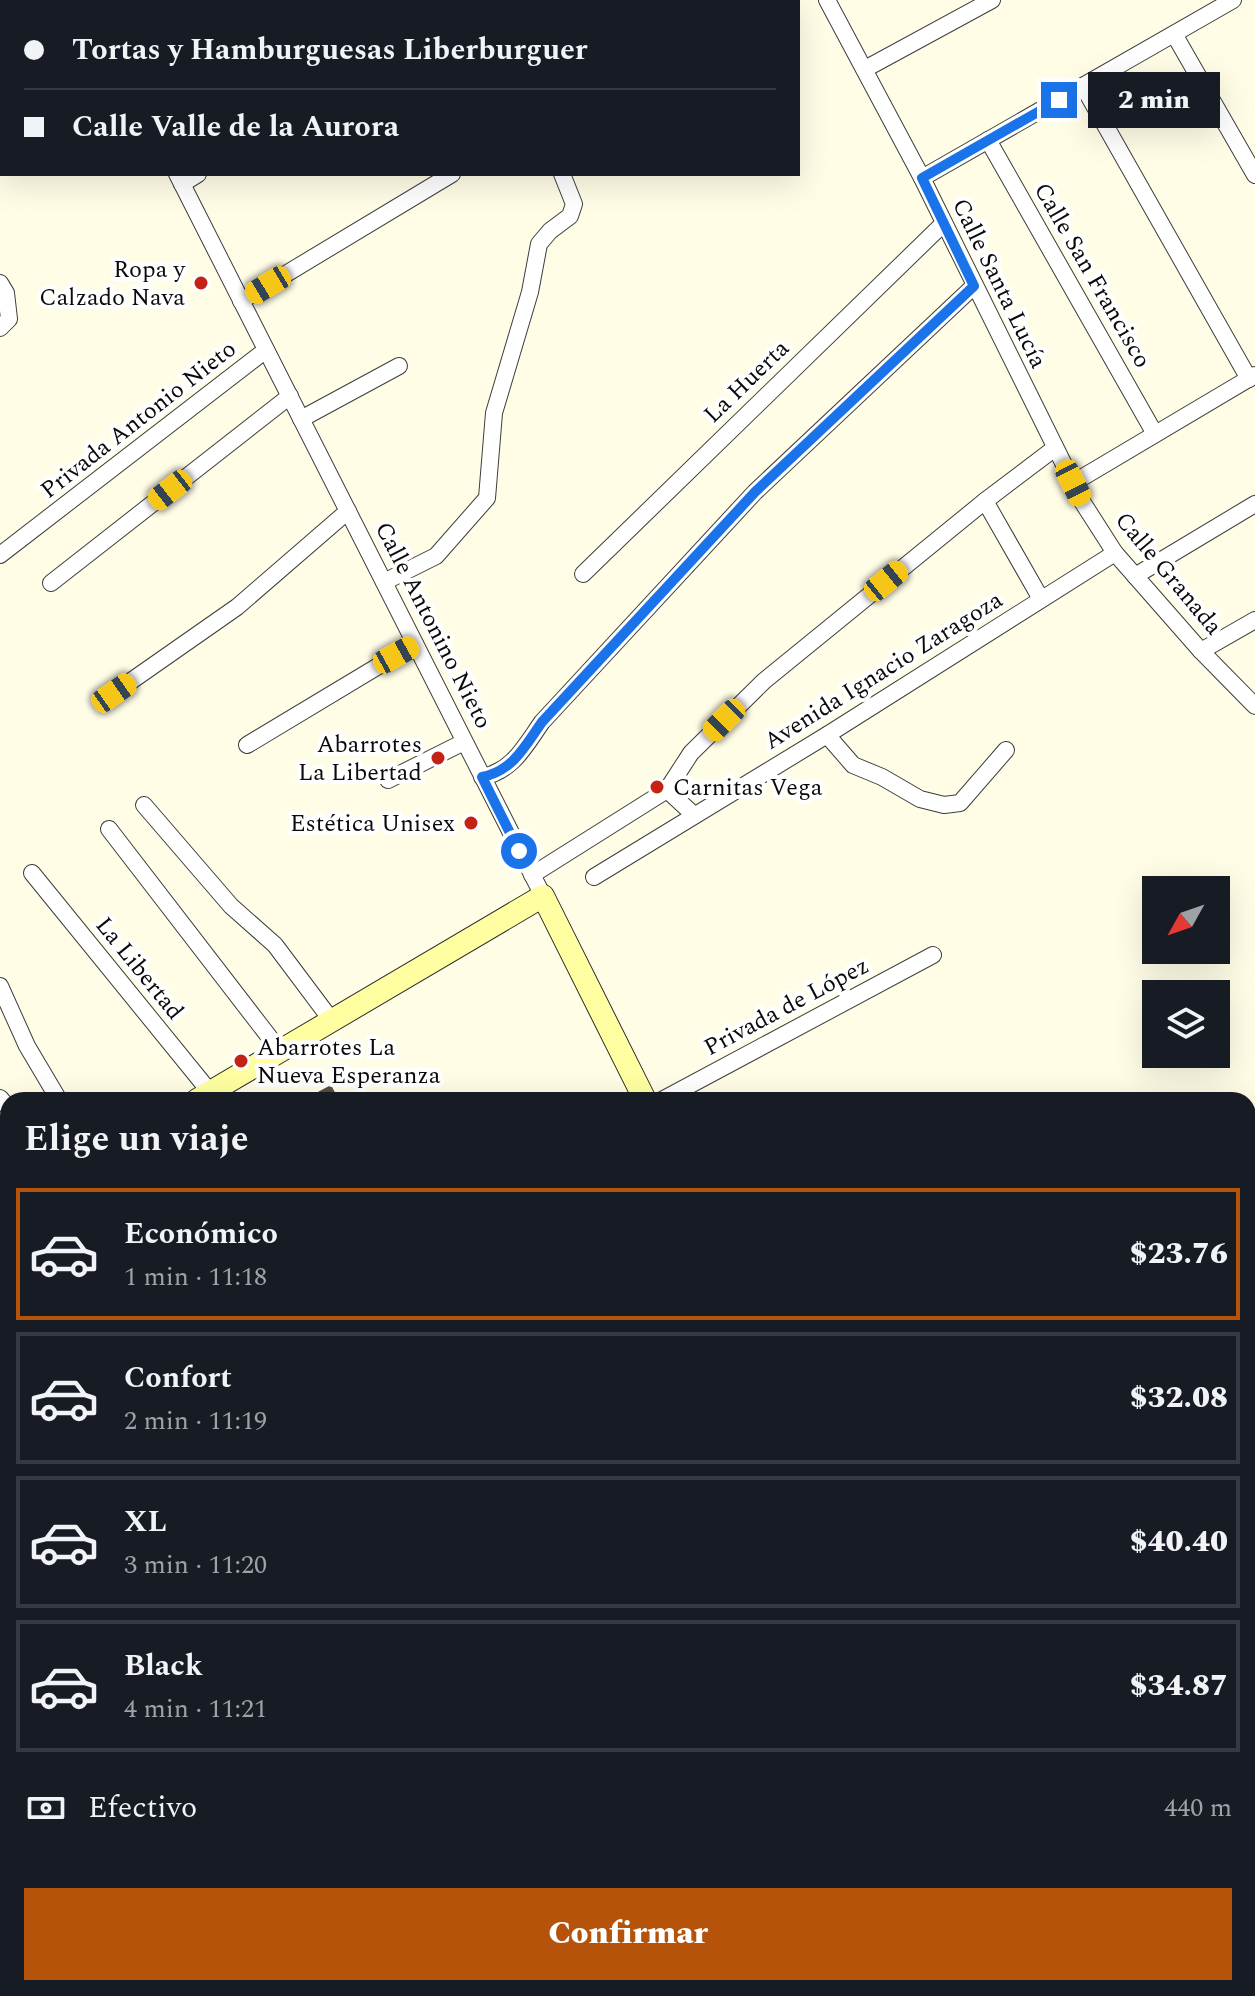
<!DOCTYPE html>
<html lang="es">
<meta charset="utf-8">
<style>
body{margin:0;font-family:Spectral,serif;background:#20242c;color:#f1f3f6;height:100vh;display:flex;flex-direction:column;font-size:30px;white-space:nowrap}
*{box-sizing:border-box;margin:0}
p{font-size:26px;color:#9ea1a6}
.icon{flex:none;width:44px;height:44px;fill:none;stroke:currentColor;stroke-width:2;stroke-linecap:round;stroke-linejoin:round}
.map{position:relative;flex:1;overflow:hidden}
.sheet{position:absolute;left:0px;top:1092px;width:1256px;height:904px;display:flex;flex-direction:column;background:#171b24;border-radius:24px 24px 0 0;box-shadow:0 8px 32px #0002}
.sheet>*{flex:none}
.hud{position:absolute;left:0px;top:0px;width:800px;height:176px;box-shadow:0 8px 32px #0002;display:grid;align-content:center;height:176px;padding:0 24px;background:#171b24}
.needle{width:52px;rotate:230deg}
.controls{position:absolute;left:1142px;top:876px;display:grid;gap:16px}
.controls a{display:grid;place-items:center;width:88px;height:88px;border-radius:0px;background:#171b24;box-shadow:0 8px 32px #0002;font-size:40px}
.end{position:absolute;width:36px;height:36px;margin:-18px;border:10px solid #1a73e8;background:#fff;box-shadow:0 0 0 4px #fff}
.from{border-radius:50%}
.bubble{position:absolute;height:56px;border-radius:0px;background:#171b24;box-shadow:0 8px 32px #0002;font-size:26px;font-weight:800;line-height:56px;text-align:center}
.car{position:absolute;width:24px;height:48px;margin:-24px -12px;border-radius:10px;box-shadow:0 0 6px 2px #0007;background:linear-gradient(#f5c518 24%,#345 0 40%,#f5c518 0 76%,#345 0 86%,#f5c518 0)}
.hud b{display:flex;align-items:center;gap:28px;height:76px;font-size:30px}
.hud b+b{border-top:2px solid #363941}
.hud i{width:20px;height:20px;background:#f1f3f6}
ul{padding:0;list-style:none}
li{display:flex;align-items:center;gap:24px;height:132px;margin:0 16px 12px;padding:0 8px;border:4px solid #363941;border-radius:0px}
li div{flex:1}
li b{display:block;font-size:30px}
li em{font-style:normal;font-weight:800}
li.active{border-color:#b45309}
li>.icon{width:72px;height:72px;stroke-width:1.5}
h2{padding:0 24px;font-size:36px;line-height:96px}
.pay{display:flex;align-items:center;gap:20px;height:88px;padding:0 24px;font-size:30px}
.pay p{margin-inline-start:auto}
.action{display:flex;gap:16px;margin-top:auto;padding:16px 24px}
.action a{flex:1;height:92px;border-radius:0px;background:#b45309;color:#fff;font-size:32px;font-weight:800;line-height:92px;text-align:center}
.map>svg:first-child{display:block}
.building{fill:#534c45}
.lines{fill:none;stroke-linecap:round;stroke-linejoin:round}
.lane-casing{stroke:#3d3d3d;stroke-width:10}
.street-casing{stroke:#3d3d3d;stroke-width:18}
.secondary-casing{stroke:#2c2c2c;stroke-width:24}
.lane{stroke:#fff;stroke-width:8}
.street{stroke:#fff;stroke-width:16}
.secondary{stroke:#ffffa1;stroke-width:22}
.route{stroke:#1a73e8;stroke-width:10}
.poi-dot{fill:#c52216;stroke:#fff;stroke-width:3}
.labels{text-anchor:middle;stroke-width:8;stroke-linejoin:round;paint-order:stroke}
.poi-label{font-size:24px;fill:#0a0a0a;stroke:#fff;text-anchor:end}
.street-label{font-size:24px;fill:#0a0a0a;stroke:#fff}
</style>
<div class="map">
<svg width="1255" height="1996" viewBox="0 0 1255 1996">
<rect width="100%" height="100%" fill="#fffde6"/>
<polygon class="building" points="331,1085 339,1100 315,1100 314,1094"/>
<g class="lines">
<defs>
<polyline id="lane" points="304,1100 308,1098"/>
<g id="street">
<polyline points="89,0 90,2"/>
<polyline points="827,0 922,178 1083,503 1115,553 1201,651 1255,706"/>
<polyline points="353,2 356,0"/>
<polyline points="737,2 740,0"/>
<polyline points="1174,34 1255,175"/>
<polyline points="865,69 992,0"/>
<polyline points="0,73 2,77"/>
<polyline points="1083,86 1249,379"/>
<polyline points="988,140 1155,434"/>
<polyline points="177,174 543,896"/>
<polyline points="922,178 1233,0"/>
<polyline points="182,184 198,174"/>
<polyline points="0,283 6,293 9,319 0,328"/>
<polyline points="241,301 452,174"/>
<polyline points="301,419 399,366"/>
<polyline points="1073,483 1255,375"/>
<polyline points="985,501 1041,599"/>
<polyline points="0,555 266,350"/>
<polyline points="583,574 943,224"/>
<polyline points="1135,576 1255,504"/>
<polyline points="384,582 436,556 487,498 494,413 530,292 539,244 550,231 570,216 574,204 562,174"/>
<polyline points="51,583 290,396"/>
<polyline points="1201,651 1255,620"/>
<polyline points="114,693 237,607 348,511"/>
<polyline points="827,735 853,765 882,777 920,799 944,805 960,803 1006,750"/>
<polyline points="247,745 415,644"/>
<path d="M 482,777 C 513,771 525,746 542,722 L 755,492 L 974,286"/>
<polyline points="388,780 464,742"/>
<polyline points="667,790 694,815"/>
<polyline points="144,805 231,906 275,945 332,1021"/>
<polyline points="109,829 280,1051"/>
<polyline points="32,873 210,1092"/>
<polyline points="532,875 667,790 691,753 764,681 985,501 1055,448"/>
<polyline points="594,877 827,735 1115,553"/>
<polyline points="0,986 27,1046 59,1100"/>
<polyline points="0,1098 7,1106"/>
<polyline points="662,1100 933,955"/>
<polyline points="0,1298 8,1293"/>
<polyline points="0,1472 8,1486"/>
<polyline points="1248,1524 1255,1520"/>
<polyline points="1248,1640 1255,1636"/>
<polyline points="1248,1666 1255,1680"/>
<polyline points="0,1675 8,1689"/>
<polyline points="0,1724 8,1719"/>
<polyline points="0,1831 8,1827"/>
<polyline points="1248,1880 1255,1877"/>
<polyline points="0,1945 8,1941"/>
<polyline points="117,1988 122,1996"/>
<polyline points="236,1988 241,1996"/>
<polyline points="415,1988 420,1996"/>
<polyline points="517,1988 523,1996"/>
<polyline points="922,1988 927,1996"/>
<polyline points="1199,1988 1204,1996"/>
<polyline points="304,1996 317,1988"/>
<polyline points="533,1996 547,1988"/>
<polyline points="740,1996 754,1988"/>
<polyline points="885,1996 894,1988"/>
<polyline points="1047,1996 1064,1988"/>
<polyline points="1075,1996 1080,1988"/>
<polyline points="1254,1996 1255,1995"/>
</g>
<g id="secondary">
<polyline points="197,1100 543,896 645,1100"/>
<polyline points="0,1216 8,1211"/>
<polyline points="1248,1232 1255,1228"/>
<polyline points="1248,1384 1255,1398"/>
<polyline points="1248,1458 1255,1472"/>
<polyline points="1090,1988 1094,1996"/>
</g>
</defs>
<use href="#lane" class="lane-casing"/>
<use href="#street" class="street-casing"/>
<use href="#secondary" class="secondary-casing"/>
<use href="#lane" class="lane"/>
<use href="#street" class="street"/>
<use href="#secondary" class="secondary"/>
</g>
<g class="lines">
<path class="route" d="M 519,851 L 482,777 C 513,771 525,746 542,722 L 755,492 L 974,286 L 922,178 L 1059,100"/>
</g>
<g class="poi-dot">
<circle cx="201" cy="283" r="8"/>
<circle cx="438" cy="758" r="8"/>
<circle cx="657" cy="787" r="8"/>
<circle cx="471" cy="823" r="8"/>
<circle cx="241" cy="1061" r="8"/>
</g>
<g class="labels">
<g class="poi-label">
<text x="185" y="277">Ropa y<tspan x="185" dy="28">Calzado Nava</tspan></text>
<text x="422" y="752">Abarrotes<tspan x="422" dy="28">La Libertad</tspan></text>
<text x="673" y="795" text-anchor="start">Carnitas Vega</text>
<text x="455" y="831">Estética Unisex</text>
<text x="257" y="1055" text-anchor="start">Abarrotes La<tspan x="257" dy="28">Nueva Esperanza</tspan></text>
</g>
<g class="street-label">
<text transform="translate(1093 275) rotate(60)" y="8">Calle San Francisco</text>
<text transform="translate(1000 283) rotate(64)" y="8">Calle Santa Lucía</text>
<text transform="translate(746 381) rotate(-44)" y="8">La Huerta</text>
<text transform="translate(138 419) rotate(-38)" y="8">Privada Antonio Nieto</text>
<text transform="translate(1169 573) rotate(50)" y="8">Calle Granada</text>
<text transform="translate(434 625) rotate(63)" y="8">Calle Antonino Nieto</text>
<text transform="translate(883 670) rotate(-32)" y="8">Avenida Ignacio Zaragoza</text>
<text transform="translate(140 968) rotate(51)" y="8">La Libertad</text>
<text transform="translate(786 1006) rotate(-28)" y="8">Privada de López</text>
</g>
</g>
</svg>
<div class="controls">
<a><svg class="needle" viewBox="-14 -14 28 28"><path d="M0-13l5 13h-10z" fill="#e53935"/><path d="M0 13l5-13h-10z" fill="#9ea1a6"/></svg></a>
<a><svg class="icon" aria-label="layers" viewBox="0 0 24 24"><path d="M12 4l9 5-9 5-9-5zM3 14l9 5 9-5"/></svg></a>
</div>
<i class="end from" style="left:519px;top:851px"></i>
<i class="end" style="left:1059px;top:100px"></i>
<div class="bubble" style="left:1088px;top:72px;width:132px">2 min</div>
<i class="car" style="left:268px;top:285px;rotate:239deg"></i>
<i class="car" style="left:1073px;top:483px;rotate:153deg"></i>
<i class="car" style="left:170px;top:490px;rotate:232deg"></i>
<i class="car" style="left:886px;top:581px;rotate:51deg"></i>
<i class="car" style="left:396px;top:655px;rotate:61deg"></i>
<i class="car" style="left:114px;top:693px;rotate:55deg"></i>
<i class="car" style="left:724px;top:720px;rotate:225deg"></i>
<div class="hud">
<b><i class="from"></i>Tortas y Hamburguesas Liberburguer</b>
<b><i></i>Calle Valle de la Aurora</b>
</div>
<section class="sheet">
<h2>Elige un viaje</h2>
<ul>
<li class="active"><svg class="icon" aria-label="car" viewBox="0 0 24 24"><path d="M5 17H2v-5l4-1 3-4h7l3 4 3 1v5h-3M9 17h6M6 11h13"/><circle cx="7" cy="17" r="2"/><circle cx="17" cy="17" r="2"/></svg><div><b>Económico</b><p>1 min · 11:18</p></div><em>$23.76</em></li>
<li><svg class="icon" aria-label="car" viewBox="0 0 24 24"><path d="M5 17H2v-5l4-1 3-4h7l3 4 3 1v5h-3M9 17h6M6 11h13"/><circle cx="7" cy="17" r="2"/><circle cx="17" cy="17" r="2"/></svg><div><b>Confort</b><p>2 min · 11:19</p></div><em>$32.08</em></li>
<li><svg class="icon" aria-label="car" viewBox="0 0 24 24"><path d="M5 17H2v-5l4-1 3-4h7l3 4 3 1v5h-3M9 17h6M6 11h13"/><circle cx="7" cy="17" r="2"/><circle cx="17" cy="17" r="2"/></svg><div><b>XL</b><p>3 min · 11:20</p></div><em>$40.40</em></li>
<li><svg class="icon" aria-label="car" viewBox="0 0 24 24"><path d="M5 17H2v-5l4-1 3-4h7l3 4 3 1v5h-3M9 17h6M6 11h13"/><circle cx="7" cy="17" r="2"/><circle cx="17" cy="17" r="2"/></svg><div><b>Black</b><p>4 min · 11:21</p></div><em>$34.87</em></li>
</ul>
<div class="pay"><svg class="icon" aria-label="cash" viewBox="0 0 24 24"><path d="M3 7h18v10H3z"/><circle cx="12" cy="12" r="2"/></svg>Efectivo<p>440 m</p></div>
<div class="action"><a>Confirmar</a></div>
</section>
</div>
